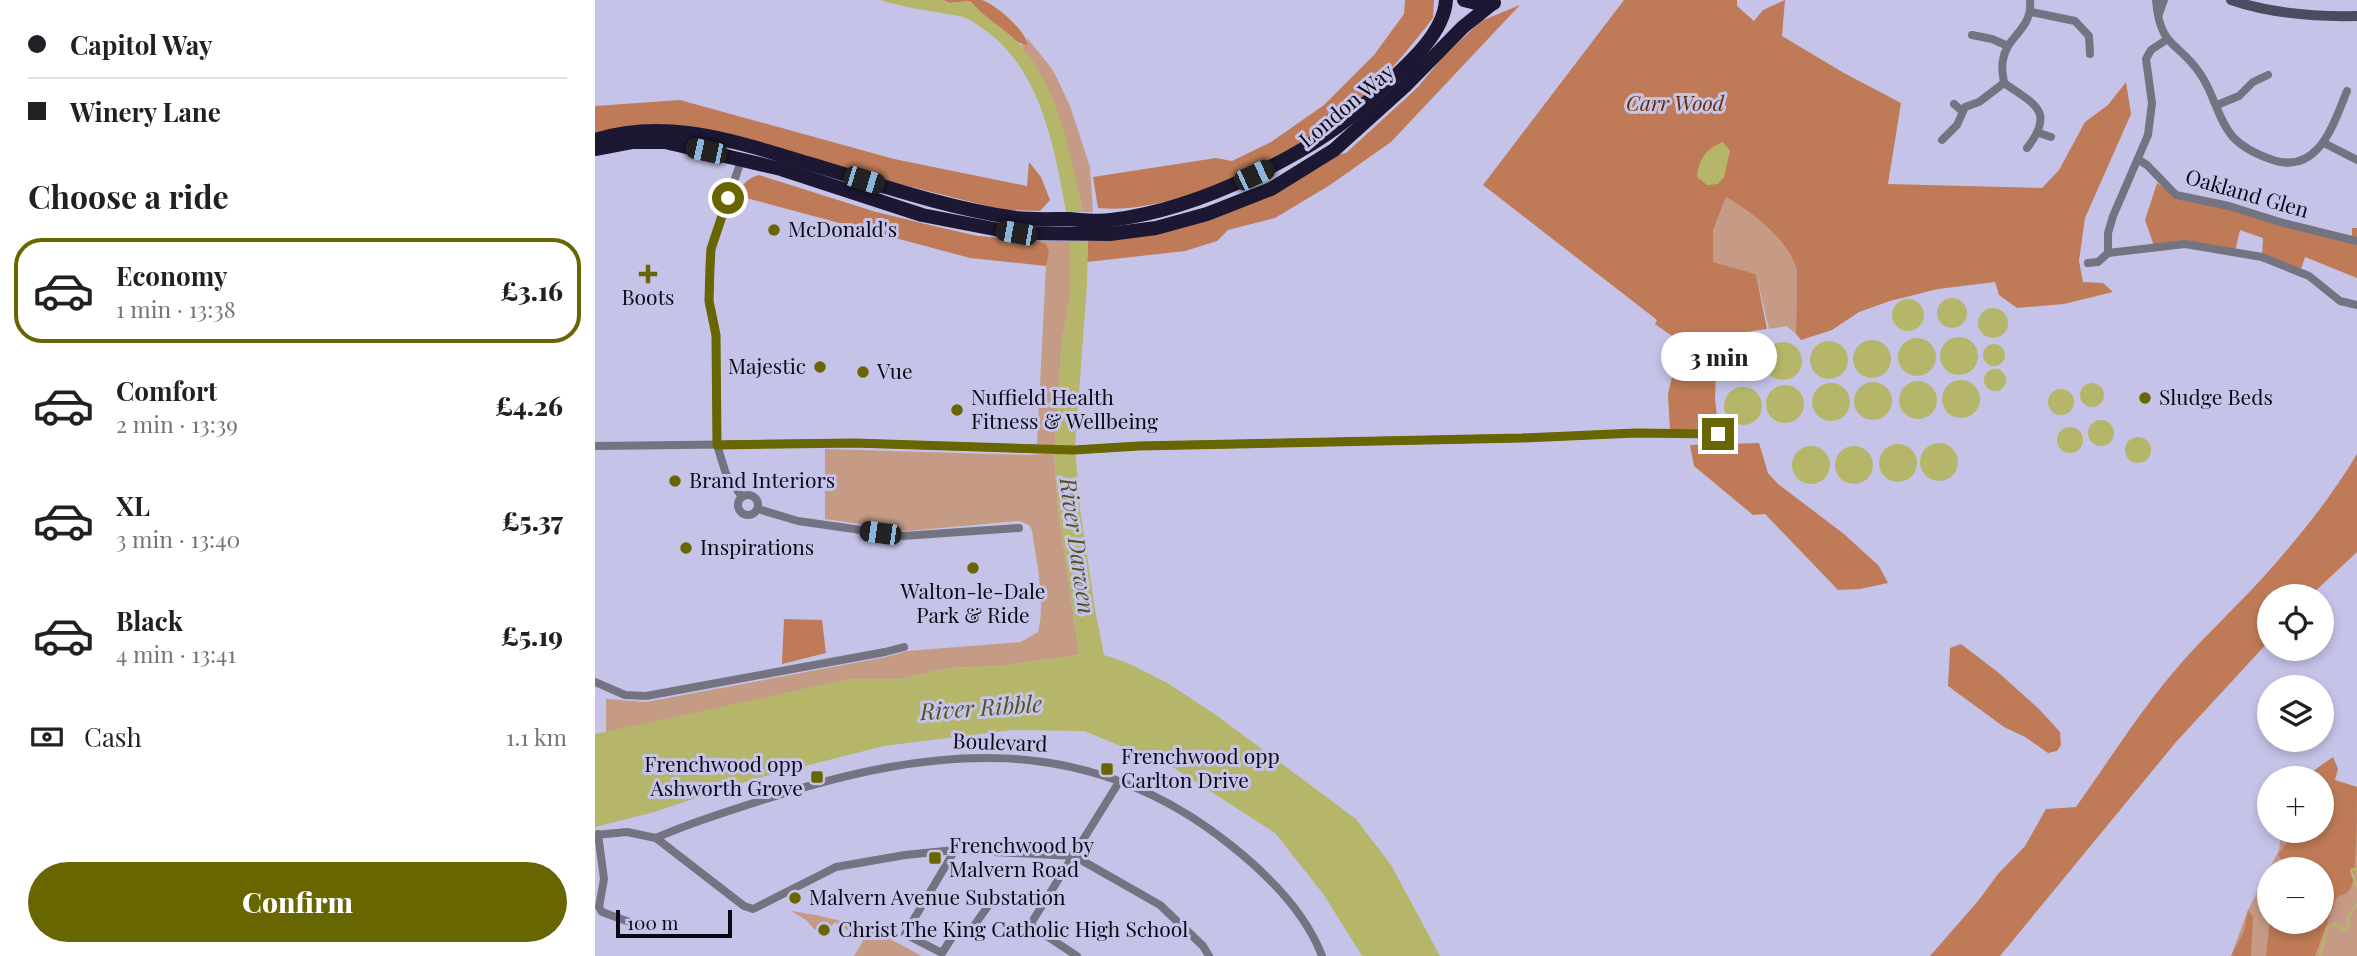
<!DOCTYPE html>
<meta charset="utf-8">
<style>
body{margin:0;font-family:"Playfair Display",serif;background:#f2f2f2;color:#202124;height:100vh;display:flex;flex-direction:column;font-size:26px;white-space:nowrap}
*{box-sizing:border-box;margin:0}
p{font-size:23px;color:#757577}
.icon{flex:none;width:38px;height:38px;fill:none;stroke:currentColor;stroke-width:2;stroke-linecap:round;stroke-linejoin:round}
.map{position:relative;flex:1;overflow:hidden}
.sheet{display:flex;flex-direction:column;background:#fff;width:595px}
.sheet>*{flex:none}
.guide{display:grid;align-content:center;height:154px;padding:0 28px;background:#fff}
.controls{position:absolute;left:1662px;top:584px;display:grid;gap:14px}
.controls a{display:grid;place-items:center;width:77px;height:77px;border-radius:50%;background:#fff;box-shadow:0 4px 10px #0003;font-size:35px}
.scale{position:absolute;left:21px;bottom:18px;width:116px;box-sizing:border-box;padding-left:7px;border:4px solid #0b0915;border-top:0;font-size:19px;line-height:24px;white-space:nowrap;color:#0b0915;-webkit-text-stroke:5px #c6c3e8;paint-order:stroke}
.end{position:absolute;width:32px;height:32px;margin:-16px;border:9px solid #686600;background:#fff;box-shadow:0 0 0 4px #fff}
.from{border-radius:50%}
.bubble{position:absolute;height:49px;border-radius:24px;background:#fff;box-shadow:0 4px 10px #0003;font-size:23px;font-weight:800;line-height:49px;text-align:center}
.car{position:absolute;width:21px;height:42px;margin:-21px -10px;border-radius:9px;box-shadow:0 0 5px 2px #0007;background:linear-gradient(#222 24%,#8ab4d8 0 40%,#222 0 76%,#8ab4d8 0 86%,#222 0)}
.guide b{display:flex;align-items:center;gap:24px;height:66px;font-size:26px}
.guide b+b{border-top:2px solid #e0e0e0}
.guide i{width:18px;height:18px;background:#202124}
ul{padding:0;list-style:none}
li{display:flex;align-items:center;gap:21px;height:105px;margin:0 14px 10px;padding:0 14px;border:4px solid transparent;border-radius:28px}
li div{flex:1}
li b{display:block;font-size:26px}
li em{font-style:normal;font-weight:800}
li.active{border-color:#686600}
li>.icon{width:63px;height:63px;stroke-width:1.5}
h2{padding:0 28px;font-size:32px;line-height:84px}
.pay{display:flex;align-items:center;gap:18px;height:77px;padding:0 28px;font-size:26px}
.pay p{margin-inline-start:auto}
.primary-button{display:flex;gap:14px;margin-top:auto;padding:14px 28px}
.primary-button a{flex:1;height:80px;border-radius:42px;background:#686600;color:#fff;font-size:28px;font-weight:800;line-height:80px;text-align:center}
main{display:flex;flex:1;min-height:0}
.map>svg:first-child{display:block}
.green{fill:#c59b85;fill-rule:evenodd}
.forest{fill:#bf7b57}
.water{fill:#b6b66a}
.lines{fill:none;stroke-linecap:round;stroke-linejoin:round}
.stream{stroke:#b6b66a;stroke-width:2.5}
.street{stroke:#747382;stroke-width:8}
.secondary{stroke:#4d4b60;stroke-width:10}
.highway{stroke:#1c1834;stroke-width:14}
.route{stroke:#686600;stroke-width:9}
.poi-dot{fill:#686600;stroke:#c6c3e8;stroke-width:2.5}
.labels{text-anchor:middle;stroke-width:6;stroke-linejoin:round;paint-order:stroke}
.park-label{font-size:21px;font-style:italic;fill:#6b2c00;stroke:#c6c3e8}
.street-label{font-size:21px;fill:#0b0915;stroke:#c6c3e8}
.poi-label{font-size:21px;fill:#0b0915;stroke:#c6c3e8;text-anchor:start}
.water-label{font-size:23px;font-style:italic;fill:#525219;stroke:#c6c3e8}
</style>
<main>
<section class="sheet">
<div class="guide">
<b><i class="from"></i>Capitol Way</b>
<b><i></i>Winery Lane</b>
</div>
<h2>Choose a ride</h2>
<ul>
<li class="active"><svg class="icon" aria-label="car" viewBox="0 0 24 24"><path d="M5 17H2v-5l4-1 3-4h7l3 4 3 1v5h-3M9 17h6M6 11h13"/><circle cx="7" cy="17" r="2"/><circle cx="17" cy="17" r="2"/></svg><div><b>Economy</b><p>1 min · 13:38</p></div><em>£3.16</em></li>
<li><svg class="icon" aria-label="car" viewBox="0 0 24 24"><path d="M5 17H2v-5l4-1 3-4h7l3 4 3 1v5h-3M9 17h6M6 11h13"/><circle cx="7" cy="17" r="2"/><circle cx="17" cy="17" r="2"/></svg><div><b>Comfort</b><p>2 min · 13:39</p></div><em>£4.26</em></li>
<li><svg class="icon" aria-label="car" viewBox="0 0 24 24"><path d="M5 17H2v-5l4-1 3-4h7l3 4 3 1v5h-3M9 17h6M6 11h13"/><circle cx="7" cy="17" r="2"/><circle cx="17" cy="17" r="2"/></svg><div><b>XL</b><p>3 min · 13:40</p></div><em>£5.37</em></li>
<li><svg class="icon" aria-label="car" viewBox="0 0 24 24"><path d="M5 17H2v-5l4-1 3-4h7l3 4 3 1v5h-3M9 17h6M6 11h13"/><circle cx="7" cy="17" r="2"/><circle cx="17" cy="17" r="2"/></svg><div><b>Black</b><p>4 min · 13:41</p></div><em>£5.19</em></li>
</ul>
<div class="pay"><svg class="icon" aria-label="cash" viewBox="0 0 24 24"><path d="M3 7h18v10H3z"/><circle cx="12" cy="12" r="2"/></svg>Cash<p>1.1 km</p></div>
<div class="primary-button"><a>Confirm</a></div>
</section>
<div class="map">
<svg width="1762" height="956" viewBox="0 0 1762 956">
<rect width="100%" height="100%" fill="#c6c3e8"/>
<g class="green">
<polygon points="432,38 458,70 475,106 495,167 498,212 488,212 484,195 426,45 433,46"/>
<path d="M 1131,197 C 1159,214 1191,237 1202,270 L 1201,334 L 1192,326 L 1174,329 L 1161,274 L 1118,262 L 1118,232 Z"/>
<polygon points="442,241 475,241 475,295 466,349 460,446 442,444 451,266 454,253"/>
<path d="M 230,449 L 434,455 L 459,453 L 463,507 L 484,655 L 405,666 L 353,668 L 305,679 L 256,679 L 11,733 L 11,699 L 51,702 L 291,657 L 312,651 L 426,642 L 443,632 C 451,599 441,562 437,530 L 434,525 L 424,521 L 313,531 L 230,519 Z"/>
<path d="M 1762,790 L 1762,956 L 1636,956 L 1653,910 L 1684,850 L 1686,831 L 1727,831 ZM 1675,870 L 1727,870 L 1727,922 L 1675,922 Z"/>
<path d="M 196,911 C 241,917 288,932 326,956 L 259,956 L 268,941 L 240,922 L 227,937 L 211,920 Z"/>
</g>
<g class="forest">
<path d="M 348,0 C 360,0 377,0 387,0 C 402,5 432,32 433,46 C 419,44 385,13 375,1 L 355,3 Z"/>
<path d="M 810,0 L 839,0 L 838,18 L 831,27 C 811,52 790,78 766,99 C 707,152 584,216 503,208 L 498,177 L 621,158 L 637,161 L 676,142 L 729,105 L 779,55 L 809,14 Z"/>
<path d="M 1029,0 L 1142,0 L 1142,6 L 1159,21 L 1168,10 L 1190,0 L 1187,36 L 1249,73 L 1306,103 L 1293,184 L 1447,188 L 1464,170 L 1490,122 L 1513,105 L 1531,82 L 1536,114 L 1490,218 L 1484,261 L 1488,282 L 1508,283 L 1518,292 L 1469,304 L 1422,308 L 1404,295 L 1400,282 L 1343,289 L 1295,301 L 1264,312 L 1237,330 L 1206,340 L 1201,334 L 1202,270 C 1191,237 1159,214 1131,197 L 1118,231 L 1118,262 L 1161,274 L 1172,329 L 1122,336 L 1120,399 L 1123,427 L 1075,431 L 1073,394 L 1084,347 L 1077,336 L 1060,324 L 1062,320 L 888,185 Z"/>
<path d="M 925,5 L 796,142 L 735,185 L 680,218 L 633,230 L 622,241 L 590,251 L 492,262 L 493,241 C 584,239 670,204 745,154 L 751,153 L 822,88 L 847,58 L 886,21 Z"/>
<polygon points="85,100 299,159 432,186 434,162 446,177 455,200 445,211 408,210 265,174 106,128 0,134 0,106"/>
<path d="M 164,175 L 281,212 L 339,226 L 383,236 L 442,241 L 451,244 L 454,253 L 451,266 L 375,258 L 144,196 C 145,185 153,178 164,175 Z"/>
<polygon points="1562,183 1581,195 1757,239 1757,228 1762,228 1762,278 1710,257 1705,272 1667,257 1668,238 1645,230 1640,252 1590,244 1559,246 1550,220"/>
<polygon points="1164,443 1173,473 1183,484 1249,534 1284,566 1293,583 1265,589 1243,590 1170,514 1158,515 1099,466 1095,445"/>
<path d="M 1762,454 L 1762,552 L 1714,597 L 1675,597 L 1675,640 L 1581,742 L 1405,956 L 1335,956 L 1383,901 L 1403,874 L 1430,846 L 1451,809 L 1481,807 C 1516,758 1548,706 1588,661 C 1615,631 1645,603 1672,573 C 1705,536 1737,496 1762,454 Z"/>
<polygon points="189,619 227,620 231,653 187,664"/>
<polygon points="1366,644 1404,673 1444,709 1465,732 1466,745 1462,751 1453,753 1430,737 1409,727 1353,686 1355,648"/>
<path d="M 1738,757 L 1743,769 L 1740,780 L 1762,787 C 1762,810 1762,871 1756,888 C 1752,894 1748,895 1742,897 L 1720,956 L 1671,956 L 1675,920 L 1675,922 L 1727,922 L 1727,870 C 1706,870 1693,876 1683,854 L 1702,831 L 1727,831 L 1727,779 L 1712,779 L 1721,769 Z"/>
<polygon points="1653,910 1658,917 1656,956 1636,956 1649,931"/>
</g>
<g class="water">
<path d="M 285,0 L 348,0 L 355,3 L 375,1 C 390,19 412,29 427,47 C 466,93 475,156 488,212 L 471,212 C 460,150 446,70 391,31 C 384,26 376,19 368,17 C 340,11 312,9 285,0 Z"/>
<path d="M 1128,142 L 1135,151 L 1129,177 L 1123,184 L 1112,185 L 1102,177 C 1104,158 1111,149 1128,142 Z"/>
<polygon points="475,241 493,241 492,285 480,446 485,508 500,609 509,655 533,663 574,684 621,715 761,819 796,865 845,956 767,956 729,895 680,833 579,768 489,731 417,730 289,746 159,779 59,812 0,827 0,734 256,679 305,679 353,668 405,666 484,655 463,507 459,453 466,349 475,295"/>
<circle cx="1357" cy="313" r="15"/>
<circle cx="1313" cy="315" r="16"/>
<circle cx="1398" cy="323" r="15"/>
<circle cx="1364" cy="356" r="19"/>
<circle cx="1322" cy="357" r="19"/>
<circle cx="1277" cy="359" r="19"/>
<circle cx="1234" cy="360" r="19"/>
<circle cx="1188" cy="361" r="19"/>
<circle cx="1399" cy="355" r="11"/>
<circle cx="1147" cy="363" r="19"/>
<circle cx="1400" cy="380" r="11"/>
<circle cx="1366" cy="399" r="19"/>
<circle cx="1323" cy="400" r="19"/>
<circle cx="1278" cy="401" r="19"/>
<circle cx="1497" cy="395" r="12"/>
<circle cx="1236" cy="402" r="19"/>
<circle cx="1190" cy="404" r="19"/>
<circle cx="1148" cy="406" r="19"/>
<circle cx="1466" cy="402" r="13"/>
<circle cx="1506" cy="433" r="13"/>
<circle cx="1475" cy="440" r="13"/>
<circle cx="1543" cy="450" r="13"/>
<circle cx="1344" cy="462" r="19"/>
<circle cx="1303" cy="463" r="19"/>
<circle cx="1216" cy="465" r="19"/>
<circle cx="1259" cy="465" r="19"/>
</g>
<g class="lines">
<g class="stream">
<polyline points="1762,869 1756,870 1762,888"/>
<polyline points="1725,956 1732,928 1738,924 1751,930 1754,923 1753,916 1762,904"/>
</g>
<g class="street">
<path d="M 1561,0 C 1565,50 1584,41 1606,75 C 1619,94 1623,120 1638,137 C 1648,148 1661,154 1675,159 C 1723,177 1738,125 1752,91"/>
<polyline points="1436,12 1480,21 1494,36 1495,54"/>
<polyline points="1564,14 1569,0"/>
<polyline points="1377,35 1397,39 1413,46"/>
<polyline points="1359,104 1367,111"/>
<polyline points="1622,105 1644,96 1658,82 1673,75"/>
<polyline points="1444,133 1456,137"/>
<polyline points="1347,140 1362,125 1370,107 1384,102 1409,83"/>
<polyline points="1729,143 1762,160"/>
<path d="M 1432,148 C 1461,111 1439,104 1409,83 C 1408,75 1406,68 1408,60 C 1411,36 1438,30 1435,0"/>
<polyline points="1544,160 1552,165 1581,195 1634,206 1688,223 1762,241"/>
<polyline points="1513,253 1513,233 1518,216 1553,135 1557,103 1551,59 1556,50 1571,40"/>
<polyline points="1493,263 1503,262 1513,253 1590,244 1667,257 1714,276 1745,301 1762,305"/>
<polyline points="0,446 259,443 481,450 543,446 927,438 1041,433 1123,434"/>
<circle cx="153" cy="505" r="10"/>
<polyline points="147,497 131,474 122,445 121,335 114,301 116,249 147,158"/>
<polyline points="163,509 203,521 308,536 424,528"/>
<polyline points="0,682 30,695 51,696 290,652 309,647"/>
<polyline points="3,834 9,879 4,907 7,912 48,927"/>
<polyline points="0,835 32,832 61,838 149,906 158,909 241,867 310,855 360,850 479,856 565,905 608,946 614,956"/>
<path d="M 61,838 C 96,822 134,811 171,799 C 335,746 489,729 633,843 C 670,872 710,911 727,956"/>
<polyline points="360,850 310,934 347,953 358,936 376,930 393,906"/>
<polyline points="482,956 435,925 524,782"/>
</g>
<path class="secondary" d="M 1636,0 C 1677,14 1719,17 1762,16"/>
<g class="highway">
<polyline points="869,0 885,4 899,3"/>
<path d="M 0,140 C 71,117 143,142 212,163 C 280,183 350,208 421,218 C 438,220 457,219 474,219 C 488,220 503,222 516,220 C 565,214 613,197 657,176 C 697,157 740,133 772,102 C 799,76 849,39 851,0"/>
<polyline points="0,149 37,142 70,142 186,169 327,215 420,233 515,234 561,228 612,214 676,189 739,150 810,86 868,27 898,3"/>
</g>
</g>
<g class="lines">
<polyline class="route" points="133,198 116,249 115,266 114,301 121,335 122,445 259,443 479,450 543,446 927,438 1041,433 1123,434"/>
</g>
<g class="poi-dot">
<circle cx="179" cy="230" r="7"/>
<path d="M49.5 263.5h7v7h7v7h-7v7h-7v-7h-7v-7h7z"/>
<circle cx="225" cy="367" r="7"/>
<circle cx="268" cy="372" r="7"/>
<circle cx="1550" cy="398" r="7"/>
<circle cx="362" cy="410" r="7"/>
<circle cx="80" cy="481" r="7"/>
<circle cx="91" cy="548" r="7"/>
<circle cx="378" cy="568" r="7"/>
<rect x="505" y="762" width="14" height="14" rx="3.5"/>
<rect x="215" y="770" width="14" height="14" rx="3.5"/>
<rect x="333" y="851" width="14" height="14" rx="3.5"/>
<circle cx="200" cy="898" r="7"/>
<circle cx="229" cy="930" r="7"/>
</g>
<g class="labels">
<g class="park-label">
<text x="1080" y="111">Carr Wood</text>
</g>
<g class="street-label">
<text transform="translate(752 106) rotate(-40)" y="7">London Way</text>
<text transform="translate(1652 194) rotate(16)" y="7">Oakland Glen</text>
<text transform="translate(405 743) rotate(2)" y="7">Boulevard</text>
</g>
<g class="poi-label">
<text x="193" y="237">McDonald's</text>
<text x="53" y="305" text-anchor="middle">Boots</text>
<text x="211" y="374" text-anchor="end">Majestic</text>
<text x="282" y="379">Vue</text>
<text x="376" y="405">Nuffield Health<tspan x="376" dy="24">Fitness &amp; Wellbeing</tspan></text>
<text x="1564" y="405">Sludge Beds</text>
<text x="94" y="488">Brand Interiors</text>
<text x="105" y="555">Inspirations</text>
<text x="378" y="599" text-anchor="middle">Walton-le-Dale<tspan x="378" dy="24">Park &amp; Ride</tspan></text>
<text x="526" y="764">Frenchwood opp<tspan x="526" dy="24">Carlton Drive</tspan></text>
<text x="208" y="772" text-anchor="end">Frenchwood opp<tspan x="208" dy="24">Ashworth Grove</tspan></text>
<text x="354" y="853">Frenchwood by<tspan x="354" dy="24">Malvern Road</tspan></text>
<text x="214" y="905">Malvern Avenue Substation</text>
<text x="243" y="937">Christ The King Catholic High School</text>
</g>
<g class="water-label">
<text transform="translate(482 546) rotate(82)" y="8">River Darwen</text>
<text transform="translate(386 708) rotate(-4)" y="8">River Ribble</text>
</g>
</g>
</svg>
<div class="controls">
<a><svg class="icon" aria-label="locate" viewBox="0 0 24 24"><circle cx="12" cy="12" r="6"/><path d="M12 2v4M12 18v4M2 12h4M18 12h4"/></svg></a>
<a><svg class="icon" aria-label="layers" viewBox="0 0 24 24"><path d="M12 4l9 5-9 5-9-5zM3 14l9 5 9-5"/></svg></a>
<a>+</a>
<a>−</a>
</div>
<div class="scale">100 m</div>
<i class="end from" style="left:133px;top:198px"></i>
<i class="end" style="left:1123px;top:434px"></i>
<div class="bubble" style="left:1066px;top:332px;width:116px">3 min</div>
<i class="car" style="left:111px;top:151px;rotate:282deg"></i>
<i class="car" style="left:659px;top:175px;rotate:65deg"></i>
<i class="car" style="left:269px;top:180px;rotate:107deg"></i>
<i class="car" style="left:421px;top:233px;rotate:280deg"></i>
<i class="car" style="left:285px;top:533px;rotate:278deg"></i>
</div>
</main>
